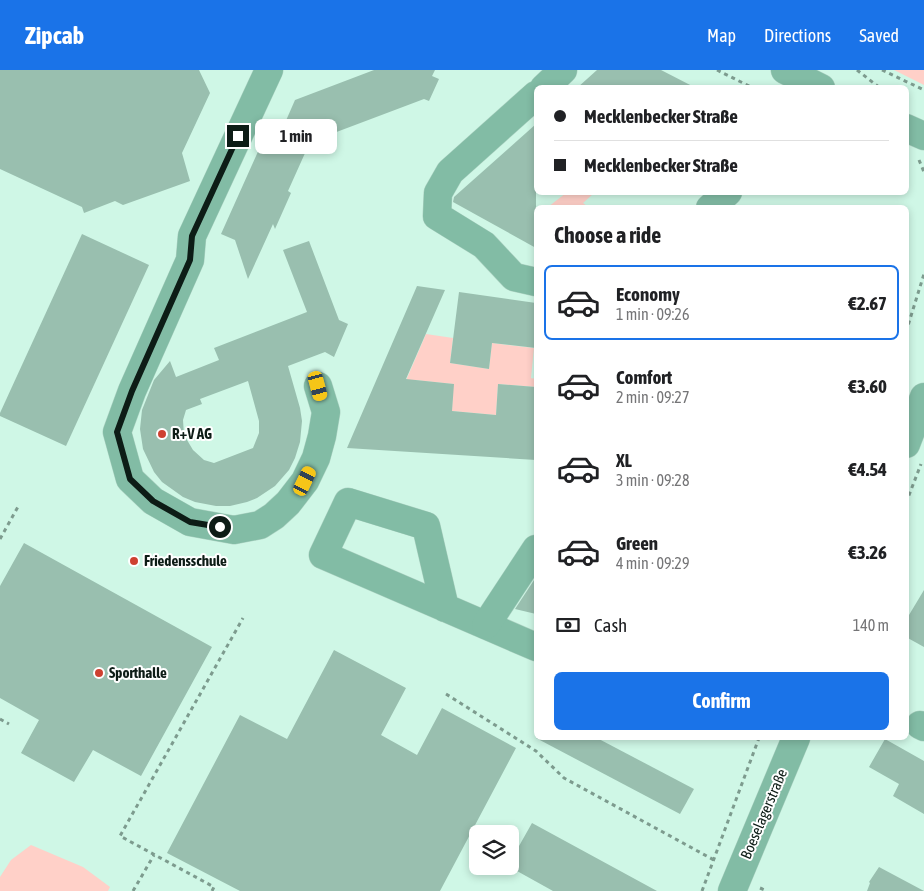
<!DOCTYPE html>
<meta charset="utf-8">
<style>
body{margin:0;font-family:"Asap Condensed",sans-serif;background:#f2f2f2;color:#202124;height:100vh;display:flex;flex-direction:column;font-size:19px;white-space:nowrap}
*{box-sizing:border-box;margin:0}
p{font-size:16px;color:#757577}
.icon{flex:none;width:28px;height:28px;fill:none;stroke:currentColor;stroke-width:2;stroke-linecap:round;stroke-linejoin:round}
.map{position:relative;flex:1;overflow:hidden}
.panel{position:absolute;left:534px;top:135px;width:375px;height:535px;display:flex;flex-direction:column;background:#fff;border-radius:8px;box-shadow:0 2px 8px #0003}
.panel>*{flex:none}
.banner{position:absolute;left:534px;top:15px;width:375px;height:110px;border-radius:8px;box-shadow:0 2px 8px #0003;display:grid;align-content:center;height:110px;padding:0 20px;background:#fff}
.fabs{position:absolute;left:469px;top:755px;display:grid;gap:10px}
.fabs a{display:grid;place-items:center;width:50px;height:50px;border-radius:8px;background:#fff;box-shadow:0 2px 8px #0003;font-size:25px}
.end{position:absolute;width:22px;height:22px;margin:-11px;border:6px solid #0d1c16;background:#fff;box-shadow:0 0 0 2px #fff}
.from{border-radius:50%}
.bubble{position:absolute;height:35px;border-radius:8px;background:#fff;box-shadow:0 2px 8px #0003;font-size:16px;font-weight:700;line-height:35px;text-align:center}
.car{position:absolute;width:15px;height:30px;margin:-15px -8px;border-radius:6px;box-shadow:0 0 4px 1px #0007;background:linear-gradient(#f5c518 24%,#345 0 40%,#f5c518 0 76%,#345 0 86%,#f5c518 0)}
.banner b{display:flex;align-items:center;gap:18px;height:48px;font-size:19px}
.banner b+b{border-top:1px solid #e0e0e0}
.banner i{width:12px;height:12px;background:#202124}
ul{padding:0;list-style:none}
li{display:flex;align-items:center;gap:15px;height:75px;margin:0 10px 8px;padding:0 10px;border:2px solid transparent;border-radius:8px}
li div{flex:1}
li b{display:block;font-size:19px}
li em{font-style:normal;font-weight:700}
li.active{border-color:#1a73e8}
li>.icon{width:45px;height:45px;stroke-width:1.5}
h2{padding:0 20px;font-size:22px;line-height:60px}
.pay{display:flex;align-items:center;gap:12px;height:55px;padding:0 20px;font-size:19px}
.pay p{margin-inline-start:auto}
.action{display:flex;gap:10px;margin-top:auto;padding:10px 20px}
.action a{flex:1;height:58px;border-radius:8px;background:#1a73e8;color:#fff;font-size:20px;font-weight:700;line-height:58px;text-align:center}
header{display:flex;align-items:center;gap:30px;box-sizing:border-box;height:70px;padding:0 25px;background:#1a73e8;color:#fff}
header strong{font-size:24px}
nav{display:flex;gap:28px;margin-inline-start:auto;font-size:18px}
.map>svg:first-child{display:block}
.green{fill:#ffd0c8}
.building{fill:#99bfaf;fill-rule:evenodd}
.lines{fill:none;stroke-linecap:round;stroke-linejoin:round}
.minor-casing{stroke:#b0d4c5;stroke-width:29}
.path{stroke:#7d9b8e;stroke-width:3;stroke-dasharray:4 4;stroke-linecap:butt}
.minor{stroke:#82bca5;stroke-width:28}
.route{stroke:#0d1c16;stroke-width:6}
.poi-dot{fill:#ce4131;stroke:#fff;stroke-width:2}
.labels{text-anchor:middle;stroke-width:4;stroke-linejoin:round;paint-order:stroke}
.poi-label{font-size:15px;font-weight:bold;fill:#0d1c16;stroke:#fff;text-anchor:start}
.street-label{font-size:15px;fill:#0d1c16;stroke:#fff}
</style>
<header>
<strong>Zipcab</strong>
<nav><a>Map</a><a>Directions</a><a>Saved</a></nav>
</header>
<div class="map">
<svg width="924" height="821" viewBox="0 0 924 821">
<rect width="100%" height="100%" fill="#cff7e6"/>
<g class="green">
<polygon points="894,0 924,0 924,15"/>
<polygon points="566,123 566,122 594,123 583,133 588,137 548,137"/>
<polygon points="426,264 453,268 450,293 489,299 492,273 534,278 531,308 536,309 536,317 498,314 496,345 452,341 453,314 415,310 395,336"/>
<polygon points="31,775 83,797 110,817 108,821 0,821 0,807 11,790"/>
</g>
<g class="building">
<polygon points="0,0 199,0 210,23 182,83 190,111 123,135 115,131 84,143 82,137 0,99"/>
<polygon points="374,0 435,0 432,6 439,9 429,31 424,29 310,72 288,121 291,123 275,159 273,154 248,209 235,170 221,164 269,57 281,62 295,30"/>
<polygon points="597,0 661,0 696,18 577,18"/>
<polygon points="536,54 536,178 453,132 454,127"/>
<polygon points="82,164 149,195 66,376 0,346 0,343"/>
<path d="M 309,171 L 339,250 L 348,254 L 334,287 L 325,282 L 288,296 L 300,338 L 302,351 L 300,372 L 295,388 L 289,400 L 275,416 L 257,428 L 247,432 L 230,436 L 216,436 L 195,432 L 183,427 L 162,412 L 154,402 L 143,379 L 140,359 L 142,340 L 154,310 L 170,291 L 176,307 L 219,290 L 214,278 L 307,242 L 283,180 ZM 248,311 L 259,351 L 259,363 L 253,378 L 214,393 L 204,390 L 193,380 L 184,365 L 183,350 L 186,340 L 202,334 L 200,329 Z"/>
<polygon points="417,216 445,220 406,309 454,314 452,341 496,345 498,314 536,317 536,390 347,378"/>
<polygon points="459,222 536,233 536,278 492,273 489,299 450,293"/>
<polygon points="24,473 212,577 141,706 93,680 74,712 21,683 39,650 0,628 0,516"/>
<polygon points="536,507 536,544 515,539"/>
<polygon points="924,520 924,577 906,567 906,550"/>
<polygon points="334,580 406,618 381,665 417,685 442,638 516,678 440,821 240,821 167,783 240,645 287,669"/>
<polygon points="536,668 597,668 694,719 680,744"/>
<polygon points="885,669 924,691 924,744 893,726 899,714 869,697"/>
<polygon points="532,753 657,821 553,821 508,796 510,796 510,792"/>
<polygon points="879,797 924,821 867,821 870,813 869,812"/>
</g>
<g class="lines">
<defs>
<g id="minor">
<polyline points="269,0 192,166 190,190 132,321 117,362 130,409 153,431 190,452 234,460 260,455 274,446 288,433 305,411 316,388 322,366 326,342 318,316"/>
<polyline points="785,0 821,18"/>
<polyline points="544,18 563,0"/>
<polyline points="536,25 450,102 438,123 437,146 484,175 514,207 536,212"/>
<polyline points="906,58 924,66"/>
<polyline points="710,138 728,122"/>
<polyline points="906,374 924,327"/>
<path d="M 445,538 L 426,456 L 348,432 L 323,485 C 394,516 465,547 536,577"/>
<polyline points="486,555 536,479"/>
<polyline points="920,655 924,657"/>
<polyline points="732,821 796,668"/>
</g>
</defs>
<use href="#minor" class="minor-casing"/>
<g class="path">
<polyline points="717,0 753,18"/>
<polyline points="857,0 880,18"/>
<polyline points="882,0 924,20"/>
<polyline points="919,90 924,102"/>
<polyline points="906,262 924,204"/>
<polyline points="906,433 921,394"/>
<polyline points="0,469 19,435"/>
<polyline points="446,624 536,681 564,708 714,790"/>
<polyline points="0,649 9,654"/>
<polyline points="760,818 767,821"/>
<polyline points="133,821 154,785"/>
<polyline points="212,821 214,817 120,766 243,548"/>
<polyline points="702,821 759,668"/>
</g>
<use href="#minor" class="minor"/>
</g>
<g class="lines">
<polyline class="route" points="220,457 190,452 153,431 130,409 117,362 132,321 190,190 192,166 238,66"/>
</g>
<g class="poi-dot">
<circle cx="162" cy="364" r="5"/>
<circle cx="134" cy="491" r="5"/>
<circle cx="99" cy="603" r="5"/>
</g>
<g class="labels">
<g class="poi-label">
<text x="172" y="369">R+V AG</text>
<text x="144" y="496">Friedensschule</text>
<text x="109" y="608">Sporthalle</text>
</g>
<g class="street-label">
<text transform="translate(764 744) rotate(-67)" y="5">Boeselagerstraße</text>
</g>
</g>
</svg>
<div class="fabs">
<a><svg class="icon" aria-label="layers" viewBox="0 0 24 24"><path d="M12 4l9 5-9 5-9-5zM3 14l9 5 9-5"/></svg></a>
</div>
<i class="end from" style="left:220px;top:457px"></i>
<i class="end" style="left:238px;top:66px"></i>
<div class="bubble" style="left:255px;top:49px;width:82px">1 min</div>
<i class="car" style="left:318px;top:316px;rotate:165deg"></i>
<i class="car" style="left:305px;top:411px;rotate:26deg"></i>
<div class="banner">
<b><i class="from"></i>Mecklenbecker Straße</b>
<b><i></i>Mecklenbecker Straße</b>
</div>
<section class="panel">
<h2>Choose a ride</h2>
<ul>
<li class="active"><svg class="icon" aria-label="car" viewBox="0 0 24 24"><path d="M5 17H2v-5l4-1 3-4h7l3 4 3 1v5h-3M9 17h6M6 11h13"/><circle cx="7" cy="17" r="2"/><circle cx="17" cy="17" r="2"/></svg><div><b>Economy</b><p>1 min · 09:26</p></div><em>€2.67</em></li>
<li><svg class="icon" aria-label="car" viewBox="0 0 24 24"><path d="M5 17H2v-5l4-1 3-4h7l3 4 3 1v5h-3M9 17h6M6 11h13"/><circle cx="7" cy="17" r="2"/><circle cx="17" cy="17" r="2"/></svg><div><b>Comfort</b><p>2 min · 09:27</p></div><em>€3.60</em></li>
<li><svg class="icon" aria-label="car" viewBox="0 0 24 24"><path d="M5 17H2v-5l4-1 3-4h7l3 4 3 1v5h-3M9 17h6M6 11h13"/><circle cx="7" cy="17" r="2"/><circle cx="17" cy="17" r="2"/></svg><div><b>XL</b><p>3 min · 09:28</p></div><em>€4.54</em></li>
<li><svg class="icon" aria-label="car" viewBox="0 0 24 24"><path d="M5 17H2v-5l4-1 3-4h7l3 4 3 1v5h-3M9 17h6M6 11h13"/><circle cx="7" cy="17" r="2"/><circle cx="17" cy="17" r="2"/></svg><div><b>Green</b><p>4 min · 09:29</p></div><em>€3.26</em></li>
</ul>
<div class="pay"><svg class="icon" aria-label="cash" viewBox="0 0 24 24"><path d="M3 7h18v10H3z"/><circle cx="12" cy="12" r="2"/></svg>Cash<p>140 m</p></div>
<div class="action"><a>Confirm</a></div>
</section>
</div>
